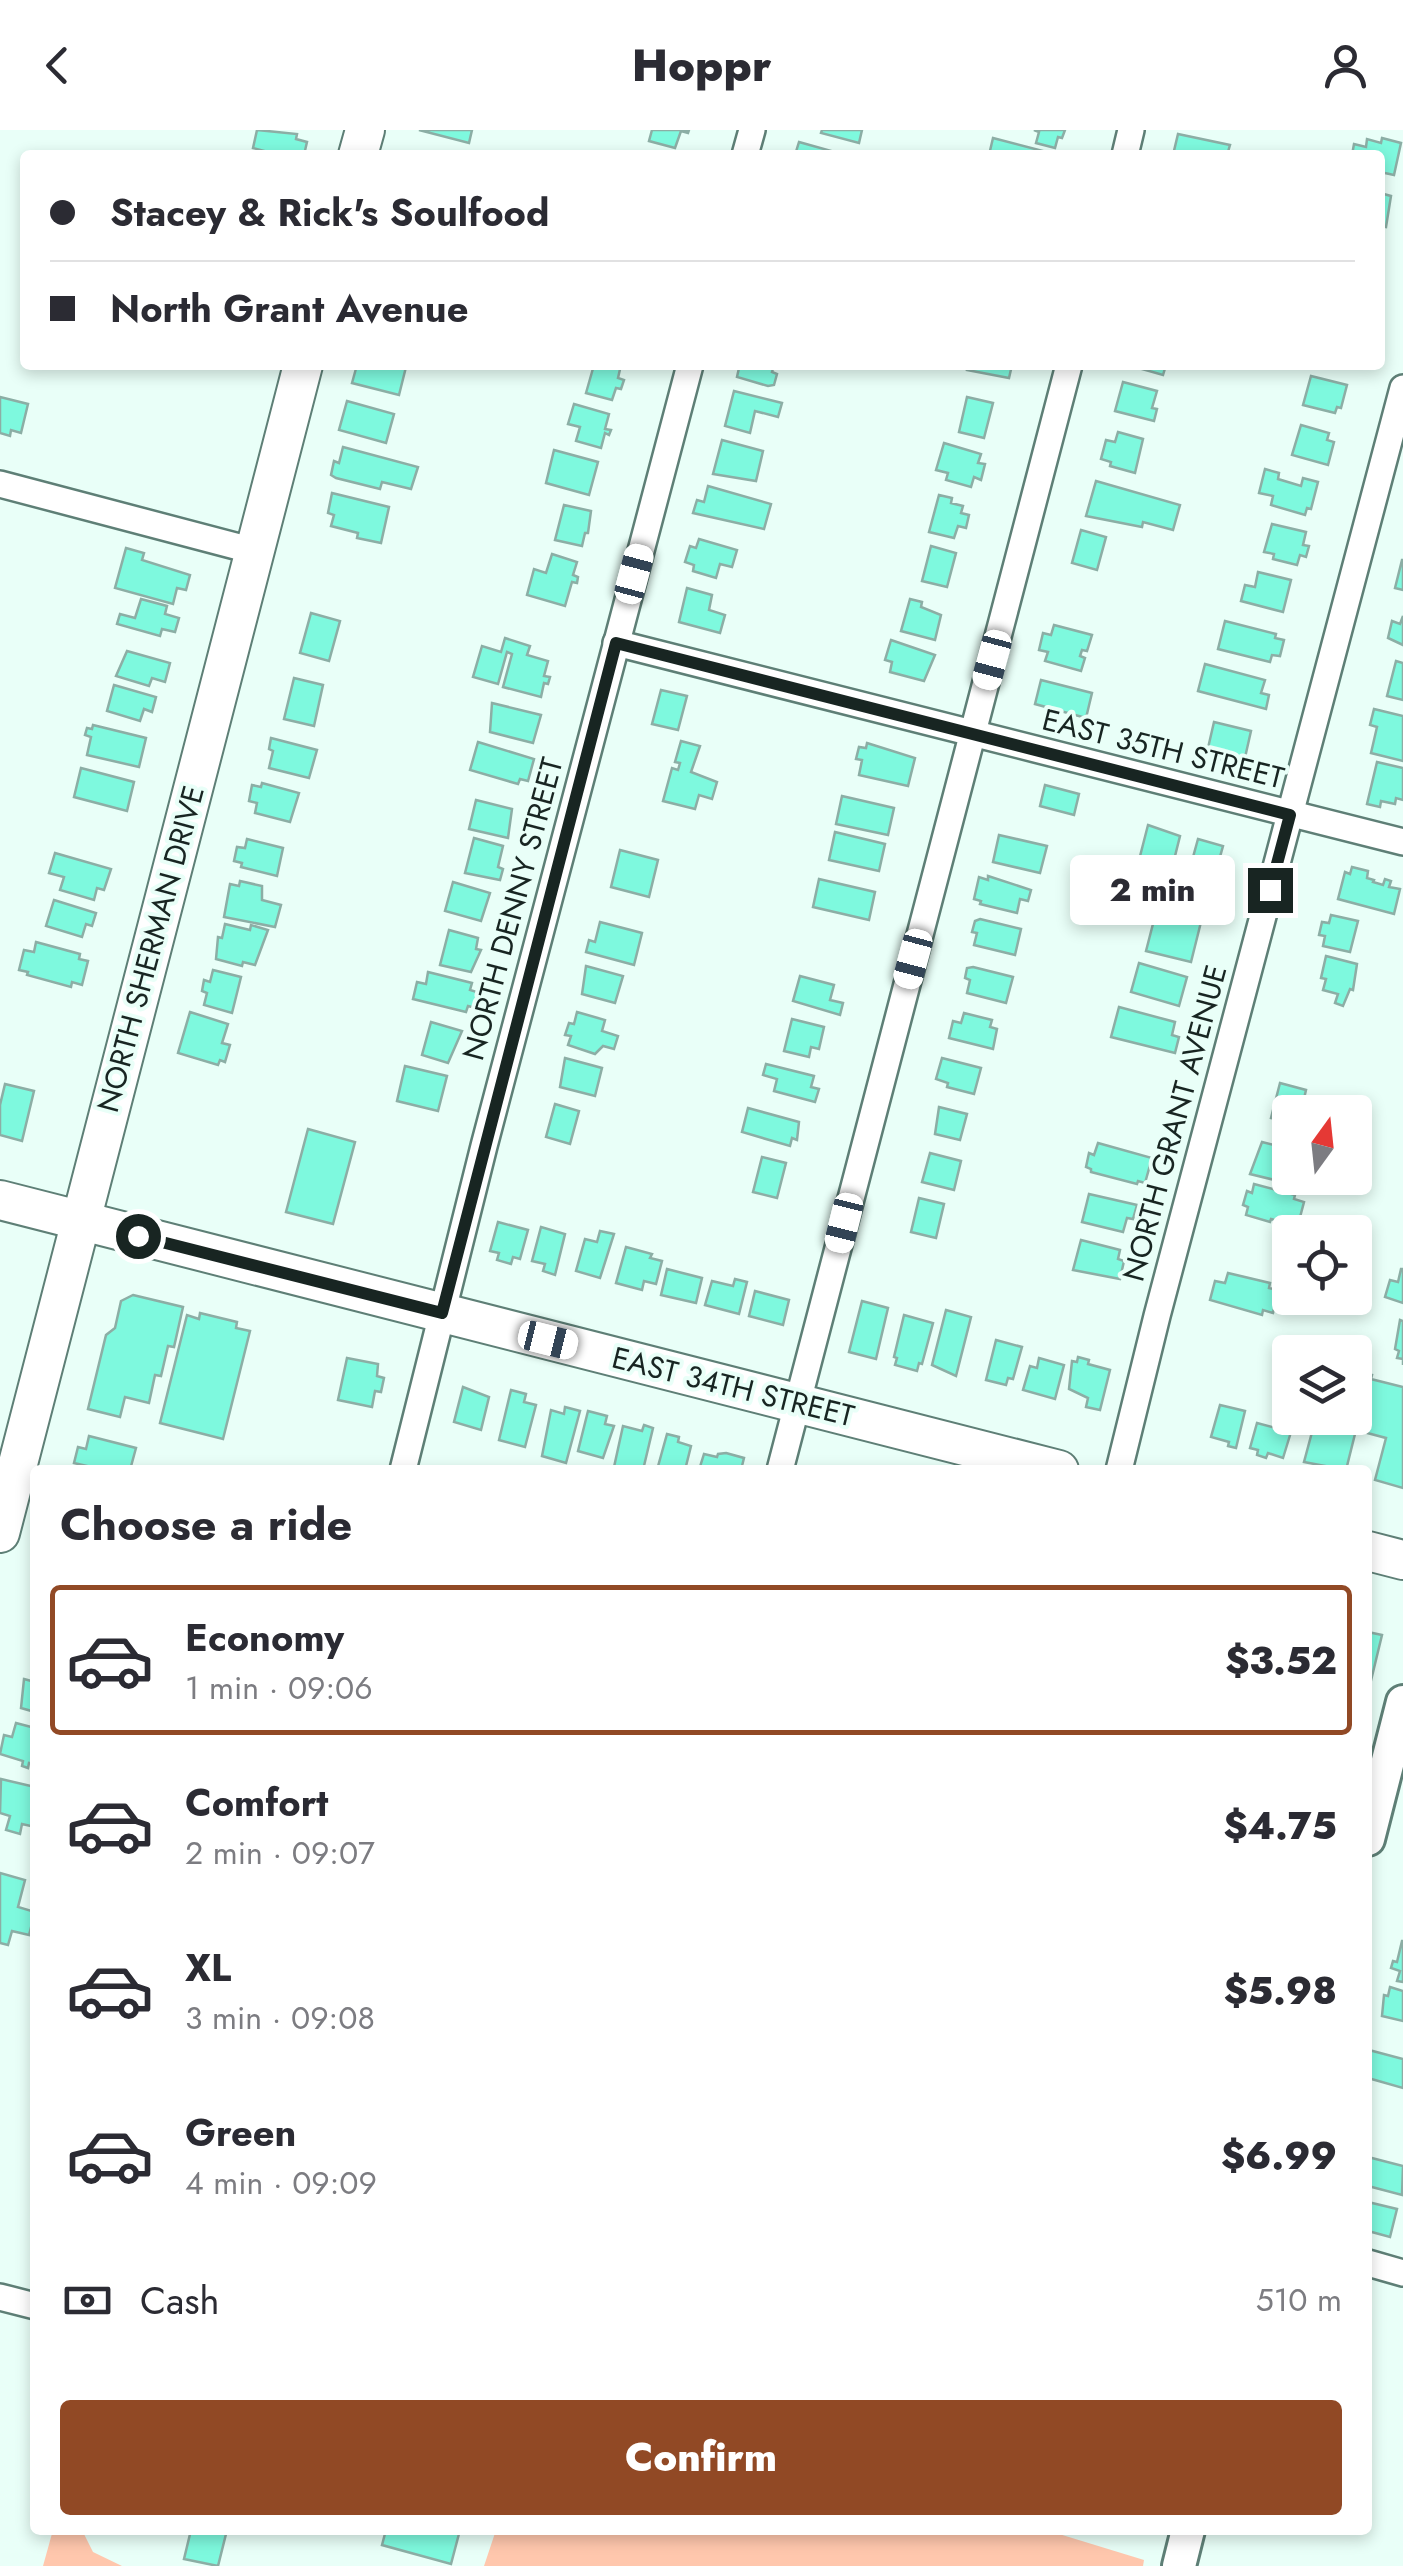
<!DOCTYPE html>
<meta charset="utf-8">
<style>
body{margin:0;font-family:Jost,sans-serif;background:#f7f7f7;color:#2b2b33;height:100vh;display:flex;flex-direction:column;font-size:38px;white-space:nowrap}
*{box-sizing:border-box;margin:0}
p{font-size:32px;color:#7c7c81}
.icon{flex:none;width:55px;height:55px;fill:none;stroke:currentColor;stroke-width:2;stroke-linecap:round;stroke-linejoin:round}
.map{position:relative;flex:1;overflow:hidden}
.side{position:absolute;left:30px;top:1335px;width:1342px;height:1070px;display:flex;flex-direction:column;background:#fff;border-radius:10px;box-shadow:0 5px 15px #0003}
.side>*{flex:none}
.banner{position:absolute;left:20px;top:20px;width:1365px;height:220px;border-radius:10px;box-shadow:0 5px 15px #0003;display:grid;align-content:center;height:220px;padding:0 30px;background:#fff}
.needle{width:65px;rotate:15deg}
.fabs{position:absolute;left:1272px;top:965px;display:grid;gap:20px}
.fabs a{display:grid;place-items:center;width:100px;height:100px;border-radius:10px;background:#fff;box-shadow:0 5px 15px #0003;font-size:50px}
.end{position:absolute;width:45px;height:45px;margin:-22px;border:12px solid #182522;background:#fff;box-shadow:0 0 0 5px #fff}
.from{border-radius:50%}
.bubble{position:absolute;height:70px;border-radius:10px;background:#fff;box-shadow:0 5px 15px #0003;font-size:32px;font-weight:800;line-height:70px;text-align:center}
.car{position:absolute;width:30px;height:60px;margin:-30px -15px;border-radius:12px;box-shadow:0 0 8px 2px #0007;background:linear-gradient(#fff 24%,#345 0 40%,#fff 0 76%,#345 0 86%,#fff 0)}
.banner b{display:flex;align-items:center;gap:35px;height:95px;font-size:38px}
.banner b+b{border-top:2px solid #e1e1e2}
.banner i{width:25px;height:25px;background:#2b2b33}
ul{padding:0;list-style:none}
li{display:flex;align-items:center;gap:30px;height:150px;margin:0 20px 15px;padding:0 10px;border:5px solid transparent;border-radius:10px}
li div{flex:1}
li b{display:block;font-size:38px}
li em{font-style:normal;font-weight:800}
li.current{border-color:#914925}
li>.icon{width:90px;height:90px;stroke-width:1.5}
h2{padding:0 30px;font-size:45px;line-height:120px}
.pay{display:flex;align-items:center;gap:25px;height:110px;padding:0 30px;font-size:38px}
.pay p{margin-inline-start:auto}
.action{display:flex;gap:20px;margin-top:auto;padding:20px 30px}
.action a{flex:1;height:115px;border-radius:10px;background:#914925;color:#fff;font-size:40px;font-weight:800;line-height:115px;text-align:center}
header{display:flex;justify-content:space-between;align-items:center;height:130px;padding:0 30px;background:#fff;font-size:45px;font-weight:800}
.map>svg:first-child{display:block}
.green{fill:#ffc7ad}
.building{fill:#7ef9de;stroke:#8caea5;stroke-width:2.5}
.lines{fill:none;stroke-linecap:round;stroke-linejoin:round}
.minor-casing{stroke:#5e7f76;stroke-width:30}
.tertiary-casing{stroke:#5e7f76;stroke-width:38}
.secondary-casing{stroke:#5e7f76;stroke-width:42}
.minor{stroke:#fff;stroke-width:25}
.tertiary{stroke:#fff;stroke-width:32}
.secondary{stroke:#fff;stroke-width:38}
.route{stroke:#182522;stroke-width:12}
.labels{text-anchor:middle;stroke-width:8;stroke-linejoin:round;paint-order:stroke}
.street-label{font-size:30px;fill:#182522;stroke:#e9fff8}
</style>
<header><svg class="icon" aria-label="back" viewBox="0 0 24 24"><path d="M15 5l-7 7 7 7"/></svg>Hoppr<svg class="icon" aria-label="person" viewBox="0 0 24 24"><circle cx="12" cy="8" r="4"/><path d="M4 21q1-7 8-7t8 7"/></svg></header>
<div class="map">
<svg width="1403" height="2436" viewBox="0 0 1403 2436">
<rect width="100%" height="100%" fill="#e9fff8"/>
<g class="green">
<polygon points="53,2400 82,2400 93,2422 122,2436 43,2436"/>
<polygon points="496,2400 1046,2400 1144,2430 1143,2436 484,2436"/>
</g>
<g class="building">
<polygon points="257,0 297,4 296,9 307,12 304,25 279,25 253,18"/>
<polygon points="419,0 472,0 469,13"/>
<polygon points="652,0 689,0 688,3 681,1 675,18 649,11"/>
<polygon points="822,0 862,0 859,13 821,3"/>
<polygon points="1065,0 1062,8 1058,7 1055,18 1036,13 1039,2 1034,0"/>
<polygon points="1178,4 1230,15 1227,25 1173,25"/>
<polygon points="993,8 1058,25 989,25"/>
<polygon points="1382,8 1401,13 1394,45 1380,42 1380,25 1352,25 1354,14 1366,17 1367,9 1381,13"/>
<polygon points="799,12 835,22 834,25 795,25"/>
<polygon points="1380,63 1391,66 1386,97 1380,96"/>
<polygon points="357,235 406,237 399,265 352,253"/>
<polygon points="594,235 621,235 618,248 624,250 621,259 616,258 612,270 586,263"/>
<polygon points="774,235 772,242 777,244 774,255 768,256 737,247 739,238 730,236"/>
<polygon points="968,235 1012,235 1009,248 967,240"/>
<polygon points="1128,235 1166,235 1163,245"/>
<polygon points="1311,246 1347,255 1341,278 1337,277 1335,283 1303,275"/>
<polygon points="1123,252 1157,261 1152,278 1157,279 1154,291 1115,281"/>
<polygon points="734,261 782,273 778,287 755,281 750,303 725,296"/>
<polygon points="0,267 28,274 21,303 11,300 10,306 0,303"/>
<polygon points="967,267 993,273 984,308 959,302"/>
<polygon points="347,271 394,284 386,313 339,300"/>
<polygon points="574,274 609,284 605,299 611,300 609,305 605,303 601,318 576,311 580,297 568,294"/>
<polygon points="1301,295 1329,303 1327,310 1334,312 1328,335 1292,325"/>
<polygon points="1118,302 1143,309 1135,343 1110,336 1111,332 1101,329 1106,310 1115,312"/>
<polygon points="722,310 763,321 756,351 713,344"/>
<polygon points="944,313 981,324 978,333 985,334 981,350 974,347 971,357 946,350 948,343 936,340"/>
<polygon points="343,317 418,337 411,359 382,352 380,359 336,348 331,345 334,331 339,333"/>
<polygon points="554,320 598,332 589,365 546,353"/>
<polygon points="1265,339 1279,343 1278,349 1301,356 1303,348 1318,352 1311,379 1307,378 1305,385 1271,375 1273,366 1259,363"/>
<polygon points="1096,351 1180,375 1173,400 1143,392 1142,397 1086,386"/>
<polygon points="708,356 771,374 764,399 693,383 697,370 704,372"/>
<polygon points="332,363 389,377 381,413 357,408 358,403 331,396 334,385 328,383"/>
<polygon points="939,365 952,368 951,373 963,376 961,383 969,385 966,398 958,396 954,408 929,402"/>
<polygon points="564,375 591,381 588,403 585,403 582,416 555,410"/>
<polygon points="1272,394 1306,402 1303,415 1309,416 1306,427 1300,425 1297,435 1273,429 1274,424 1264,422"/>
<polygon points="1081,400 1106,407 1097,440 1072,433"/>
<polygon points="699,409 737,420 732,437 720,434 716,448 693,441 694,435 685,432 690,416 696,418"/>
<polygon points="931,416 956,423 947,457 922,451"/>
<polygon points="126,418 144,423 142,430 190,445 186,460 177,458 173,474 115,458"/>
<polygon points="552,424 577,432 573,445 578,447 577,453 572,452 565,476 527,465 534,439 546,443"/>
<polygon points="1402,430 1403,430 1403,460 1395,458"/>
<polygon points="1258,442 1291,450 1283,482 1241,471 1245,455 1255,457"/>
<polygon points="687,458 712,465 709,480 725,485 720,503 679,492"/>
<polygon points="141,469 167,476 165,484 179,488 175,502 162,499 160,506 117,494 120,484 135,488"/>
<polygon points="910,469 922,472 921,477 941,485 935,510 901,501"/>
<polygon points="311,483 340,491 329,531 300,523"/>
<polygon points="1403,486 1403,515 1388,508 1392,491 1400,494"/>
<polygon points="1225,491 1276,504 1275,508 1284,510 1280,526 1272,525 1270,532 1218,519"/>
<polygon points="1054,495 1092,505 1087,521 1082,520 1080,526 1085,528 1081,541 1045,531 1048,522 1039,520 1043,503 1051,505"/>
<polygon points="505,508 530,516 527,525 548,531 544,546 550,547 548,554 544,553 541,567 503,557 512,524 507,522 498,554 473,547 482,516 501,522"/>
<polygon points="891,510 935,525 924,551 890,542 892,532 885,530"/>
<polygon points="127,521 170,533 165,552 152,548 149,556 116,546"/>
<polygon points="1396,531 1403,533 1403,570 1387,566"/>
<polygon points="1205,534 1265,550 1261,563 1269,565 1266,579 1198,561"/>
<polygon points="294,548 323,555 314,596 284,589"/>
<polygon points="1041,550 1092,563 1086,588 1035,574"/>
<polygon points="114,555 156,567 152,582 144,579 140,591 107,581"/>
<polygon points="661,560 687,566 678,600 652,594"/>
<polygon points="492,573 541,585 533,613 490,602"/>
<polygon points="1374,579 1403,586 1403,631 1371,623 1377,597 1370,595"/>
<polygon points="1214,592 1251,601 1244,632 1220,630 1222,622 1208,618"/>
<polygon points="93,595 146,608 139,637 87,625 91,607 85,605 87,598 92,599"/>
<polygon points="271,608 317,620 309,648 269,638 273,621 269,619"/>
<polygon points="681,611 700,616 691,642 717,652 712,669 699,665 695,679 663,671 672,638 678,640 680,633 675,632"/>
<polygon points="478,612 534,629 528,651 520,649 518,654 470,640"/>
<polygon points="867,613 915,628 908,656 859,645 862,630 856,629 859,617 866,618"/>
<polygon points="1377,632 1403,638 1403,670 1396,668 1395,674 1381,671 1380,677 1367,674"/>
<polygon points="81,638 134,652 127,681 74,667"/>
<polygon points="262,653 299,663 290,692 255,683 257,673 249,671 252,655 261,657"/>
<polygon points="1045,655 1079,664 1074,685 1040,676"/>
<polygon points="842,666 894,678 888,705 836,694"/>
<polygon points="476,670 512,679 508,708 469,699"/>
<polygon points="1148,695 1180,706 1171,742 1138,734"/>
<polygon points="835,702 885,714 879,741 829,730"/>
<polygon points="999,705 1047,716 1040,743 993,732"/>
<polygon points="474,708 503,716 498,737 503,739 500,750 465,743"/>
<polygon points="247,709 283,718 277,746 241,737 242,733 234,731 237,717 245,718"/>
<polygon points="1198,709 1223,716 1204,784 1179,778"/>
<polygon points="620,720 658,730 649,767 611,757"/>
<polygon points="55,723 111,739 104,760 97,758 94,770 60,760 64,747 49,743"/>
<polygon points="1352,737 1368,741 1367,748 1374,750 1373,752 1383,755 1385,749 1391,751 1389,757 1400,759 1394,784 1338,769 1345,742 1350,744"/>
<polygon points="988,746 1031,760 1028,771 1020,769 1017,783 980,774 981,771 974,769 979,747 988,750"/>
<polygon points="819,749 875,762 869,790 813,777"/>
<polygon points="240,751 262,756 262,770 281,775 275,797 224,787 230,754 239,756"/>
<polygon points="453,752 490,763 481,791 445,781"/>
<polygon points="54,770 96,783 92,796 86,794 82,807 46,796"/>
<polygon points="1169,784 1201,792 1191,832 1146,821 1154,790 1167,793"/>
<polygon points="1331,785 1358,791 1350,822 1323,816 1325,806 1319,805 1322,792 1329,793"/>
<polygon points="980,789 1021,799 1015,825 974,815 977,803 972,802 975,791"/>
<polygon points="600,792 642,803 634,835 586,822 589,810 595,812"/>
<polygon points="225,794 250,800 251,795 268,800 255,835 243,832 242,836 216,829 218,807 222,808"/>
<polygon points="449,800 478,808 476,819 481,820 471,842 440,835"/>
<polygon points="36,812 80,824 79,829 88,831 82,855 72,852 71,857 27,845 28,842 19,840 24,820 34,822"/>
<polygon points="1326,826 1357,834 1353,860 1350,859 1343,876 1335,873 1338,864 1323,860 1326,849 1321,848"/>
<polygon points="1139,833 1187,847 1179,876 1131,862"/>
<polygon points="586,836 623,846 615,873 582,864"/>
<polygon points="973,837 1013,847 1006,873 967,863 970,850 965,848 967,838"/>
<polygon points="213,840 241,847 232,883 204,875 207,863 202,861 204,850 210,852"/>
<polygon points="428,842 472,853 470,860 480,863 476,878 468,876 466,882 413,869 417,852 426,854"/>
<polygon points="800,846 834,855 830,870 843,873 840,885 793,871"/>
<polygon points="1119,877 1175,892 1172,905 1179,907 1175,923 1111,907"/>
<polygon points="190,882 228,894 222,913 230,915 225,932 220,930 218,935 178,923"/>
<polygon points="577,882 605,890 602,901 618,906 614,919 603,916 595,924 568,915 571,906 565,905 569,893 574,894"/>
<polygon points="964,883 992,890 990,897 997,899 993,919 949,908 953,891 961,893"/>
<polygon points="792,889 824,897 819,919 811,917 809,927 784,921"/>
<polygon points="431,892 462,901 448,933 422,925"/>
<polygon points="565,928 602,938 595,966 560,957"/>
<polygon points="942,928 981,938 974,964 947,957 948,953 936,949"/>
<polygon points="766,934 814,946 811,957 819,959 815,972 774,961 777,949 763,945"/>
<polygon points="405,936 447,946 438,981 397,971"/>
<polygon points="1280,953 1306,960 1301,982 1290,982 1290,993 1271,988"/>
<polygon points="5,954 34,961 22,1011 0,1005 0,975"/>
<polygon points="555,974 579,981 570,1014 546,1007"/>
<polygon points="939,977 967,984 960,1010 935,1004"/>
<polygon points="748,978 799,992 797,1010 792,1008 790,1016 742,1002"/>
<polygon points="308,999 355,1012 333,1094 286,1082"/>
<polygon points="1262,1012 1290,1019 1287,1053 1250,1044"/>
<polygon points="1098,1013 1152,1028 1145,1053 1138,1051 1137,1054 1091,1042 1091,1039 1086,1037 1089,1023 1094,1025"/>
<polygon points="930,1023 961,1031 954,1060 922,1052"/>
<polygon points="762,1027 786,1033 777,1068 753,1062"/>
<polygon points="1254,1054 1295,1065 1294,1069 1304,1072 1299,1091 1288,1088 1287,1093 1271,1089 1270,1092 1246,1085 1248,1077 1243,1075 1247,1061 1252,1063"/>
<polygon points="1089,1064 1137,1075 1133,1089 1127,1088 1123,1102 1082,1092"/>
<polygon points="919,1068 944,1074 936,1108 911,1102"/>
<polygon points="498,1092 528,1100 520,1129 513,1127 511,1134 497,1130 499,1123 490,1121"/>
<polygon points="541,1097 565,1104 555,1145 543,1141 545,1134 532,1131"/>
<polygon points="600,1101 614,1104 600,1148 576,1141 585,1109 597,1112"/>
<polygon points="1081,1110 1120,1120 1118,1129 1124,1131 1120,1149 1073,1140"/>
<polygon points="626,1117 652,1124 650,1128 662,1131 656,1154 644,1151 642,1160 616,1153"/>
<polygon points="667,1139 702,1148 696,1173 661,1165"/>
<polygon points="1401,1139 1403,1139 1403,1173 1385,1167 1390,1150 1398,1152"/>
<polygon points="1228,1143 1270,1153 1269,1158 1278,1160 1273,1183 1263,1180 1262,1185 1210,1170 1215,1151 1225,1153"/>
<polygon points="735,1149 747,1152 739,1184 705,1175 712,1151 733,1156"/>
<polygon points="755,1161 789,1170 783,1195 749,1186"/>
<polygon points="133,1165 183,1177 174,1217 168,1216 161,1246 155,1245 149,1273 125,1267 120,1287 88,1279 106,1205 115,1198 121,1171"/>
<polygon points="862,1171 888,1178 876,1229 849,1222"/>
<polygon points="946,1180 971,1187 956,1246 932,1235"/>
<polygon points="200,1183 237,1192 236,1198 250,1201 223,1309 160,1293 187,1185 199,1189"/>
<polygon points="904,1185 933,1193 922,1234 919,1233 917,1241 895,1235 897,1228 894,1227"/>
<polygon points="1400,1190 1403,1191 1403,1235 1403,1229 1397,1228 1399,1221 1395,1219"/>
<polygon points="996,1210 1022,1217 1013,1249 1008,1248 1006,1255 986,1250"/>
<polygon points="1078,1227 1089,1230 1088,1234 1110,1240 1100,1280 1086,1277 1088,1268 1069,1259 1072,1231 1077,1232"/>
<polygon points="347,1228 378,1234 377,1246 384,1248 381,1262 375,1261 372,1277 338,1270"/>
<polygon points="1039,1228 1064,1235 1055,1269 1023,1260 1030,1236 1037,1238"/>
<polygon points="1355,1241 1372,1245 1371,1249 1403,1257 1403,1358 1375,1350 1386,1308 1356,1300 1346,1340 1304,1332 1315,1291 1307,1288 1355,1288"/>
<polygon points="463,1257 489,1267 481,1300 454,1292"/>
<polygon points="511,1260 526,1264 524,1272 536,1275 525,1317 499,1310"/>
<polygon points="1220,1275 1245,1281 1236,1318 1228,1316 1229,1312 1211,1307"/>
<polygon points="565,1277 580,1281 566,1333 542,1326 551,1280 564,1284"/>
<polygon points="588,1281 607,1286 605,1294 614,1296 603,1328 578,1321"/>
<polygon points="1257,1293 1291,1302 1283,1328 1268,1323 1266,1328 1257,1325 1258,1320 1250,1318"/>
<polygon points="644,1295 653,1298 643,1340 616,1340 614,1337 623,1296 642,1301"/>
<polygon points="667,1304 679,1307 678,1312 691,1316 685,1340 657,1340"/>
<polygon points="89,1306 136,1318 130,1340 104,1340 74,1333 78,1317 86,1319"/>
<polygon points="726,1323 744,1328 741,1340 699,1340 704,1324 717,1327 718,1324"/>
<polygon points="1368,1502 1382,1505 1368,1563"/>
<polygon points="24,1549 35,1552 35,1582 21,1578"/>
<polygon points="16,1593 35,1598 35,1634 29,1633 28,1638 22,1636 23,1631 0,1624 4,1605 12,1607"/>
<polygon points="1,1649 35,1657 35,1697 22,1694 20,1704 6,1700 10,1686 0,1683"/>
<polygon points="0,1743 25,1750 18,1777 35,1782 29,1805 12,1801 8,1815 0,1813"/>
<polygon points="1402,1811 1403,1811 1403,1852 1397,1851 1400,1841 1391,1838 1393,1831 1397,1832"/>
<polygon points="1390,1857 1403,1861 1403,1891 1382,1886 1384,1865 1388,1866"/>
<polygon points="1369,1920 1403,1929 1403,1958 1368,1948"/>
<polygon points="1368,2027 1403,2036 1402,2065 1368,2056"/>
<polygon points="1368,2072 1397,2079 1390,2107 1368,2101"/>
<polygon points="191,2400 227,2400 218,2436 184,2429"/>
<polygon points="386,2400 460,2400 451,2434 382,2415"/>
</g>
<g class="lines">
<defs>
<g id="minor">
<polyline points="745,25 752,0"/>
<polyline points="1125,25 1131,0"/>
<polyline points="0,354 254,421"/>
<polyline points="616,513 1403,712"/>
<polyline points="403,1340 484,1016 690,235"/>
<polyline points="780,1340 1069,235"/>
<polyline points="1119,1340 1157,1186 1403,258"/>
<polyline points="1368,2133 1403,2143"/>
<polyline points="0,2167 35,2176"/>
</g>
<g id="tertiary">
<polyline points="1368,1709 1403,1572"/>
<polyline points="1179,2436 1188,2400"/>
</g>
<g id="secondary">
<polyline points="358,25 365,0"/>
<polyline points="0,1070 1059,1340"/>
<polyline points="0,1403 303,235"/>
<polyline points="1368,1421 1403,1430"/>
</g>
</defs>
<use href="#minor" class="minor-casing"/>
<use href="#tertiary" class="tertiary-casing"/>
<use href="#secondary" class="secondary-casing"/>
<use href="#minor" class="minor"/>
<use href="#tertiary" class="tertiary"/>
<use href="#secondary" class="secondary"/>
</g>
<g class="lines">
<polyline class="route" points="138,1106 442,1183 616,513 1290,685 1270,760"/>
</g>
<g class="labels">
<g class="street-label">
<text transform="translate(1163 619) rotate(14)" y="10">EAST 35TH STREET</text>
<text transform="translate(513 779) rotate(-75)" y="10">NORTH DENNY STREET</text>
<text transform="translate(151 819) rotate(-75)" y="10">NORTH SHERMAN DRIVE</text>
<text transform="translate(1175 993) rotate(-75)" y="10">NORTH GRANT AVENUE</text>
<text transform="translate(733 1257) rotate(14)" y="10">EAST 34TH STREET</text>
</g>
</g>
</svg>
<div class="fabs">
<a><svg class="needle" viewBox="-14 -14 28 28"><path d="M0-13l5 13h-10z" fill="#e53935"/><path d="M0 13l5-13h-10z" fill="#7c7c81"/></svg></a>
<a><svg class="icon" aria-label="locate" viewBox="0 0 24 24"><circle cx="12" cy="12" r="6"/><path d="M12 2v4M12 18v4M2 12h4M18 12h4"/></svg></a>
<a><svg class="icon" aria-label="layers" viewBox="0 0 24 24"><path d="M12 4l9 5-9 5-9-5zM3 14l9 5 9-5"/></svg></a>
</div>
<i class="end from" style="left:138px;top:1106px"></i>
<i class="end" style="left:1270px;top:760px"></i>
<div class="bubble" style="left:1070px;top:725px;width:165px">2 min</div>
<i class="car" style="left:634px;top:444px;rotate:15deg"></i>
<i class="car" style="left:992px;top:530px;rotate:195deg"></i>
<i class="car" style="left:913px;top:829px;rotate:195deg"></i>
<i class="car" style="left:844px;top:1093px;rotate:194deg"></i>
<i class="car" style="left:548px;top:1210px;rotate:104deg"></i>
<div class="banner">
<b><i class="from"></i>Stacey &amp; Rick's Soulfood</b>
<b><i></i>North Grant Avenue</b>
</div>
<section class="side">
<h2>Choose a ride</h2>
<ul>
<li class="current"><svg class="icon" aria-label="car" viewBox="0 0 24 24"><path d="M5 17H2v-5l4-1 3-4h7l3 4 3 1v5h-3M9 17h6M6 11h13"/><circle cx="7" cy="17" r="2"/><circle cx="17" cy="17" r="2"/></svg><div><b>Economy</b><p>1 min · 09:06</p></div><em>$3.52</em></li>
<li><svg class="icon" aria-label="car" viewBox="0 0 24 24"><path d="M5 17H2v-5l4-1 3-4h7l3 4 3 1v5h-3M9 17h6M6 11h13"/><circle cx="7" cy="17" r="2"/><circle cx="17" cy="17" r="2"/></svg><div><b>Comfort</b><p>2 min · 09:07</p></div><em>$4.75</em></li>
<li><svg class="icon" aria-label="car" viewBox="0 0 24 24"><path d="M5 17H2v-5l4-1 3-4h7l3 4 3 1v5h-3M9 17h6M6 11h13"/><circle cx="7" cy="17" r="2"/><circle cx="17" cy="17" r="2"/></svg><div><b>XL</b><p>3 min · 09:08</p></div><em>$5.98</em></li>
<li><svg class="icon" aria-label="car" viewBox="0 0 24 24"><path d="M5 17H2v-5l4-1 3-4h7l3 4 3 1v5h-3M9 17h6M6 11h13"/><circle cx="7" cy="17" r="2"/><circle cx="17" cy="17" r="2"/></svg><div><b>Green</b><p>4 min · 09:09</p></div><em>$6.99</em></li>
</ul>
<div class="pay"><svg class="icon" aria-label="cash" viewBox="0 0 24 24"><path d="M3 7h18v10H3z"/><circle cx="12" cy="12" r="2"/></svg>Cash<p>510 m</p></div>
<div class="action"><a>Confirm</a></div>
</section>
</div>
